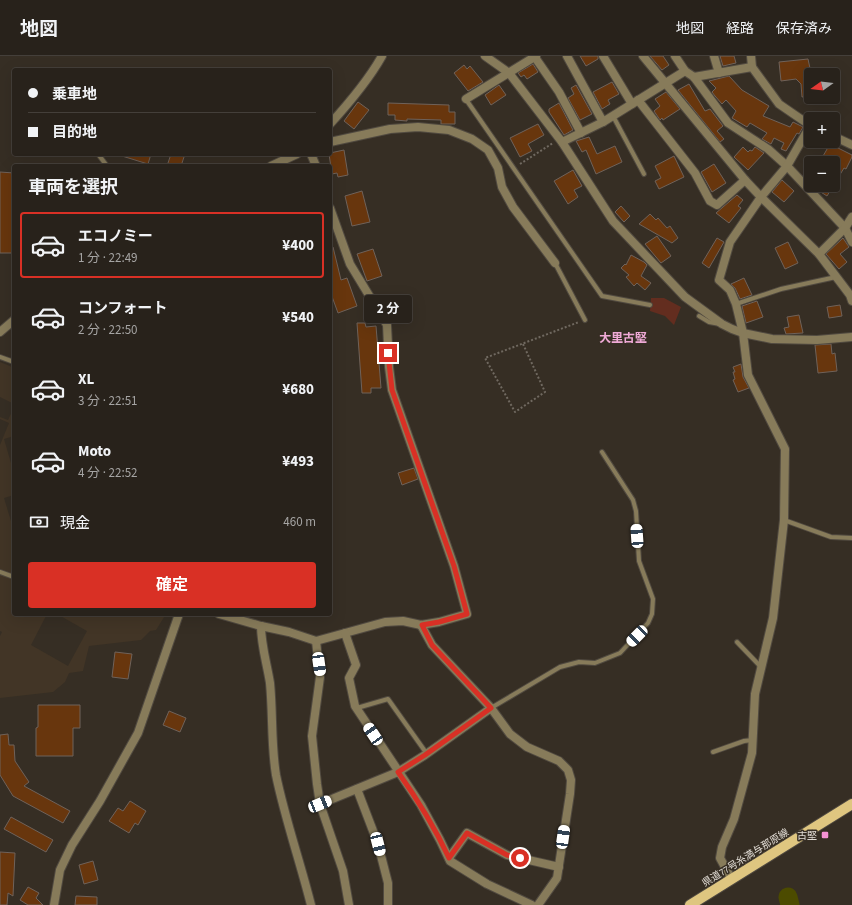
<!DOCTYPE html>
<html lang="ja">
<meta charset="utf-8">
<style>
body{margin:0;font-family:"Source Sans 3","Noto Sans JP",sans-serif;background:#342f28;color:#f1f3f6;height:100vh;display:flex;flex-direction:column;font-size:15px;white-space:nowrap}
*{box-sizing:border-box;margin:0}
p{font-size:13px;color:#a5a4a3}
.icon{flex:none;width:22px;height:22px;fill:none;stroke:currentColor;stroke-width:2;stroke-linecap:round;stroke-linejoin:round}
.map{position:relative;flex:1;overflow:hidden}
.side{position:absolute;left:12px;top:108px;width:320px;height:452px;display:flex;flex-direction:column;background:#28221b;border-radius:4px;box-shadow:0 4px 16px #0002,0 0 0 1px #443f3a}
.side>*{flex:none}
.banner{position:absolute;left:12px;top:12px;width:320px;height:88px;border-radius:4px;box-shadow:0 4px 16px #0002,0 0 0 1px #443f3a;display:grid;align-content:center;height:88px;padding:0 16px;background:#28221b}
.needle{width:26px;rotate:256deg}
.tools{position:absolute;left:804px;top:12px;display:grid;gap:8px}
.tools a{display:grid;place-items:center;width:36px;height:36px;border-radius:4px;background:#28221b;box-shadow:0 4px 16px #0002,0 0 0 1px #443f3a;font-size:20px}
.end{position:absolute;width:18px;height:18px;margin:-9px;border:5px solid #d93025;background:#fff;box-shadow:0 0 0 2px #fff}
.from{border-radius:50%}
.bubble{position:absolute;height:28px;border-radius:4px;background:#28221b;box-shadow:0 4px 16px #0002,0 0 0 1px #443f3a;font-size:13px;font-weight:700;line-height:28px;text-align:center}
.car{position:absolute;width:12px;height:24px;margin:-12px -6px;border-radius:5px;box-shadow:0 0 3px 1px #0007;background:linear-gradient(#fff 24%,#345 0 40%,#fff 0 76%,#345 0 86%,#fff 0)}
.banner b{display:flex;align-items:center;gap:14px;height:38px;font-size:15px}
.banner b+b{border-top:1px solid #443f3a}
.banner i{width:10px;height:10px;background:#f1f3f6}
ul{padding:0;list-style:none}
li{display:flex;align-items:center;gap:12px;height:66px;margin:0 8px 6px;padding:0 8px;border:2px solid transparent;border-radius:4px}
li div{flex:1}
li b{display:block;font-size:15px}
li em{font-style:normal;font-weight:700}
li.on{border-color:#d93025}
li>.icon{width:36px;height:36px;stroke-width:1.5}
h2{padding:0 16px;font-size:18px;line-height:48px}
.pay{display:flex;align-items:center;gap:10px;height:44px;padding:0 16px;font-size:15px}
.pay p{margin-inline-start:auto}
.cta{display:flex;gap:8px;margin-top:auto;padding:8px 16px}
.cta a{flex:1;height:46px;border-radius:4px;background:#d93025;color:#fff;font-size:16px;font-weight:700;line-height:46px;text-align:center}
header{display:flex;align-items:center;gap:24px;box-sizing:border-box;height:56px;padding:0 20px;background:#28221b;border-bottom:1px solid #443f3a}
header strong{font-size:19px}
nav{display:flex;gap:22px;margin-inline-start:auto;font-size:14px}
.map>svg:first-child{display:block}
.built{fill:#423526}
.green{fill:#632d1f}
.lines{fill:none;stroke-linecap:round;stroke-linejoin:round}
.river{stroke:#4c4b00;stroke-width:19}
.building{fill:#68360d;stroke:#6f625a}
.service-casing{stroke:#514a40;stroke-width:6}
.minor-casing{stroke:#514a40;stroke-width:10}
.tertiary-casing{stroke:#514a40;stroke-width:10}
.primary-casing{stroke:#514a40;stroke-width:12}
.path{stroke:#706960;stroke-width:2;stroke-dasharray:2 2;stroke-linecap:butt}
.service{stroke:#877b5a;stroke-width:4}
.minor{stroke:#877b5a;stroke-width:8}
.tertiary{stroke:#877b5a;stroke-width:8}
.primary{stroke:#dfc680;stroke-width:10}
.route{stroke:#d93025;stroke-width:5}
.poi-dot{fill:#f491d3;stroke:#362e24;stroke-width:1.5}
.labels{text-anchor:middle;stroke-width:3;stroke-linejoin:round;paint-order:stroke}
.poi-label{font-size:10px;fill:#e1dcd5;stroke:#362e24;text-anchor:end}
.street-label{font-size:10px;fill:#e1dcd5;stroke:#362e24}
.quarter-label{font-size:12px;font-weight:bold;fill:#efa9d6;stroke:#362e24}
</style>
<header>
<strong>地図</strong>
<nav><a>地図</a><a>経路</a><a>保存済み</a></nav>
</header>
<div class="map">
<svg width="852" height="849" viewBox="0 0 852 849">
<rect width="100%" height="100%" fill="#362e24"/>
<g class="built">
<polygon points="0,306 10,310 14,314 14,348 0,341"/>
<polygon points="14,351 14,380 4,383 11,407 14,407 14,439 4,442 14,475 14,558 47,558 31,589 68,610 87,575 57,558 166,558 156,574 150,575 141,584 89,590 83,615 69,617 65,626 53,636 0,642 0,580 2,576 0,575 0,389 9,367 0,363 0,361 8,364"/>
</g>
<polygon class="green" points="651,242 664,242 681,251 674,269 665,260 650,255"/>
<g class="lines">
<polyline class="river" points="788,841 790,849"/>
</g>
<g class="building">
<polygon points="580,0 598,0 598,3 586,10"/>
<polygon points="650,0 663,0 669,9 662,14"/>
<polygon points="720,0 734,0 736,7 723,10"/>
<polygon points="808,3 811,17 811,40 802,41 801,28 796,23 781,25 779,6"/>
<polygon points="533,8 538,16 527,23 524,19 521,21 518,17"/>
<polygon points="464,9 467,13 470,10 483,26 468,35 454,17"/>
<polygon points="729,20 742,34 769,50 763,60 790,71 793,66 803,71 799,78 797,77 786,95 781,93 784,87 774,82 771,88 762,83 767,77 750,67 747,71 732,62 736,55 726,44 722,48 715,40 712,36 716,32 709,25"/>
<polygon points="612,26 619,38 608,44 610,48 602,53 593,36"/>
<polygon points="689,28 705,55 710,53 723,70 717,75 724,83 720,86 678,34"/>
<polygon points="499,29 506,39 491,49 485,39"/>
<polygon points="576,29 592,58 580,64 568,42 574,38 571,32"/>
<polygon points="666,36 680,53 663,64 662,62 660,64 654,55 660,50 655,43"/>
<polygon points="358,46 369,54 354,73 344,65"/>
<polygon points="388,47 449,49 449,56 455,56 455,68 441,68 441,64 407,63 407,65 395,64 395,59 388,59"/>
<polygon points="559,47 573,74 564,79 549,56 549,53"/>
<polygon points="538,68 544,79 528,88 532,95 520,101 510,82"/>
<polygon points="589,81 597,98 615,90 622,106 596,118 586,94 582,96 576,85"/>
<polygon points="830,88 852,99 852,101 846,113 844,112 827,140 816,133 812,129 833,129 833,107 819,107"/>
<polygon points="743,91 748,96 750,94 752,95 755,91 764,97 748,114 734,101"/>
<polygon points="344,94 348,119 338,121 337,117 332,118 329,98 330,97"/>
<polygon points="122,98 151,98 148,108 122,100"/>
<polygon points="171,98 185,98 181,110 167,110"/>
<polygon points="674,100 684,121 659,133 655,125 661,122 655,110"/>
<polygon points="714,108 726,127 712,136 701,116"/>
<polygon points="573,114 582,130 574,134 578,141 568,148 554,125"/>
<polygon points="0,116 14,117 14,197 0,197"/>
<polygon points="782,124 794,135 784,146 772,136"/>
<polygon points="362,135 370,166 352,170 345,140"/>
<polygon points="737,139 743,144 738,150 741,152 729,167 716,157"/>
<polygon points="621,150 630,160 624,166 615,156"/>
<polygon points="650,158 656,164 658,162 667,172 670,170 678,182 672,187 639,168"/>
<polygon points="657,180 671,200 661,207 645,188"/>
<polygon points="717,182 724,186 709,212 702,207"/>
<polygon points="843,182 849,191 840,198 847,206 839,213 826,198"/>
<polygon points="788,186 798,207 785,213 775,192"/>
<polygon points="330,191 333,191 341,224 347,222 357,250 338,257 330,235"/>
<polygon points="373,193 382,220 367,225 357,198"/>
<polygon points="631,199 644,206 647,209 641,220 651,227 645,234 637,227 634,230 626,221 629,219 621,212 625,208 626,209"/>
<polygon points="744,222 752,239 740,243 735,232 731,228"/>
<polygon points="757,245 763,261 746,267 742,250"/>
<polygon points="840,249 842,260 829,262 827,251"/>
<polygon points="799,259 803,277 786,278 784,272 789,271 787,261"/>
<polygon points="357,267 365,267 366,271 376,270 381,332 371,332 371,337 362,337"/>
<polygon points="831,288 832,298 835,297 837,315 818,317 815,289"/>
<polygon points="741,308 743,321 749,332 738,336 733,324 735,323 733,316 735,316 733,311"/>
<polygon points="414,412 418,423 402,429 398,417"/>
<polygon points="115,596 132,598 128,623 112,621"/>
<polygon points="38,649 80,649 80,672 73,672 73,700 36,700 36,672 38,671"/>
<polygon points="169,655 186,662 180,676 163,669"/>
<polygon points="8,678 9,689 14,689 15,705 29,726 24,730 70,755 63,767 13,740 0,719 0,679"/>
<polygon points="130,745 146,755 138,769 135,767 129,777 109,765 118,752 123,755"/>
<polygon points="11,761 53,784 46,796 4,773"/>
<polygon points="0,796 15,797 13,840 8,837 7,849 0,849"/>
<polygon points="93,805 98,824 84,828 79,809"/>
<polygon points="28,831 39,837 36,842 43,849 28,849 20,844"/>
<polygon points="76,840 97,841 97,849 75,849"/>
</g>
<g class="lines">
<defs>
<g id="service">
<polyline points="465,42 602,240 650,249"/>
<polyline points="613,60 644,118"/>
<polyline points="98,98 107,110"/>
<polyline points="555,207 585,264"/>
<polyline points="736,248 781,233 836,221"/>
<polyline points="699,260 709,266 720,268"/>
<polyline points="0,301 14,306"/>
<polyline points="784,464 831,481 852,482"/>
<polyline points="0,516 14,521"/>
<polyline points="737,586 761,611"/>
<polyline points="357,652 388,643 427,698"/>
<polyline points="491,652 560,611 579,606 595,607 620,597 648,567 652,558 653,543 639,505 636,455 633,444 602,396"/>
<polyline points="713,696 744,685 753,684"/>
</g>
<g id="minor">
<polyline points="485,0 509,17 562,86 613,165 685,241 722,268 732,273 743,277 772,283 817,284 852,281"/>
<polyline points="534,0 559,36 581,77"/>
<polyline points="567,0 603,66"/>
<polyline points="603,0 632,48"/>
<polyline points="643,0 745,124"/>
<polyline points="675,0 685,15 694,21 728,67 768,93 787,110 845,172 852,186"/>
<polyline points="714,0 719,17"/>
<polyline points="751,0 752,11"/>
<polyline points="694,21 752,11 779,48 811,70"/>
<polyline points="466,43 536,0"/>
<polyline points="638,44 695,117 710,145 717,149 745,124 761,141 730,186 719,224 730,234 736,248 743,277 748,319 785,393 784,464 773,562 755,638 752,697 734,763 722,791 720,802 731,822"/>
<polyline points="810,70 787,110 761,141 819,198 850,239 852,245"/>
<polyline points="833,80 852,89"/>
<polyline points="330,86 390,73 418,71 449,74 472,83 488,94 498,112 502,131 513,151 555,207"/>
<polyline points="562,86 603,66 685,15"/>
<polyline points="311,98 316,110"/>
<polyline points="819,198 845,172 852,161"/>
<polyline points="219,558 261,570 289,576 316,585 385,566 403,565 421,569 439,566 467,558 454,510 392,334 389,311 387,269 350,208 330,152"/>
<polyline points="421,569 432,589 491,652 510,678 527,691 559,705 568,714 571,724 570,738 557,822 538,849"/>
<path d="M 261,570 C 261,589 267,608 270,627 C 273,658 271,689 276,719 C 285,763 300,805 311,849"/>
<polyline points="345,577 356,609 349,622 355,650 421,749 440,784 450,805 487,828 532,849"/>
<polyline points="316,585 320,621 312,680 317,728 320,748 343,815 349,849"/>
<polyline points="357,733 378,788 388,827 388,849"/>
<polyline points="320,748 398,716 425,699 491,652"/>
<polyline points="449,802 467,777 507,799 559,811"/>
</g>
<g id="tertiary">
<path d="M 330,68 C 350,46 368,25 382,0"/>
<polyline points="271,110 297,98"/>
<polyline points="0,276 14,264"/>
<polyline points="54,849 60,814 72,789 100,745 138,677 179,558"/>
</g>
<polyline id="primary" points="690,849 852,748"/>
</defs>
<use href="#service" class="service-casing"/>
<use href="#minor" class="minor-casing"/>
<use href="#tertiary" class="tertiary-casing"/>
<use href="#primary" class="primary-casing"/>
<g class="path">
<polyline points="520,108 553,87"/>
<polyline points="523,288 545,336 515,356 485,302 579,266"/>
</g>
<use href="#service" class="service"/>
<use href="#minor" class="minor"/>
<use href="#tertiary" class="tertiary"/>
<use href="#primary" class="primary"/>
</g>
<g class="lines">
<path class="route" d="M 388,297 L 392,334 L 454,510 L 467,558 L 439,566 L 422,569 L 432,589 L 491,652 L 425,699 L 398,716 C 418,744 435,772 449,802 L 467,777 L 507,799 L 520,802"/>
</g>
<rect class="poi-dot" x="821" y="775" width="8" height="8" rx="2"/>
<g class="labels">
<g class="poi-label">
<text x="817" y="783">古堅</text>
</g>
<g class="street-label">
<text transform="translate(745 801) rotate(-32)" y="4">県道77号糸満与那原線</text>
</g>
<g class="quarter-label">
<text x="623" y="286">大里古堅</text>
</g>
</g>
</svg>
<div class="tools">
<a><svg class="needle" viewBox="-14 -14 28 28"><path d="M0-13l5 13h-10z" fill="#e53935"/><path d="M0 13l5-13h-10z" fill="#a5a4a3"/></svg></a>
<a>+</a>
<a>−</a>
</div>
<i class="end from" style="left:520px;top:802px"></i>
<i class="end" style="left:388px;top:297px"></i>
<div class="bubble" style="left:364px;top:239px;width:48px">2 分</div>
<i class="car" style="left:637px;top:480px;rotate:356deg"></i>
<i class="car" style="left:637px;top:580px;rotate:225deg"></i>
<i class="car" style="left:319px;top:608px;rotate:172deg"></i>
<i class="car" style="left:373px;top:678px;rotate:326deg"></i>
<i class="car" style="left:320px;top:748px;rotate:68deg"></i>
<i class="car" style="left:563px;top:781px;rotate:8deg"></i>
<i class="car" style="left:378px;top:788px;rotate:166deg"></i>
<div class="banner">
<b><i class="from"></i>乗車地</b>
<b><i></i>目的地</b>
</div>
<section class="side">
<h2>車両を選択</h2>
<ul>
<li class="on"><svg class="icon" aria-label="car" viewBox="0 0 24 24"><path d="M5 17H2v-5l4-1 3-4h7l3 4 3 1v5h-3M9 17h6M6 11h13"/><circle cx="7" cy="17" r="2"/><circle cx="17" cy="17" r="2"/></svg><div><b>エコノミー</b><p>1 分 · 22:49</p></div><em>¥400</em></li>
<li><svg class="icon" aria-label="car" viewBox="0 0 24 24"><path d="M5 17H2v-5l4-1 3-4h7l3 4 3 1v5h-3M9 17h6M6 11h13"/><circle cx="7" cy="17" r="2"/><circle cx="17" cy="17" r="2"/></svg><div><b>コンフォート</b><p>2 分 · 22:50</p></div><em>¥540</em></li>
<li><svg class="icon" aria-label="car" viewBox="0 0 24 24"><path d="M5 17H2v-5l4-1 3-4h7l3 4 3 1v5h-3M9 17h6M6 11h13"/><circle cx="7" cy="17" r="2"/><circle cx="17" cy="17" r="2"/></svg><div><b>XL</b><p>3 分 · 22:51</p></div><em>¥680</em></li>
<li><svg class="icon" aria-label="car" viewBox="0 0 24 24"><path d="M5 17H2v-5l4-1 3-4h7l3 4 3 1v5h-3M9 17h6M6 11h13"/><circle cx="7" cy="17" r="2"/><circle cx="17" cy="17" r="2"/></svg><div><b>Moto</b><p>4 分 · 22:52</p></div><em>¥493</em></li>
</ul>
<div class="pay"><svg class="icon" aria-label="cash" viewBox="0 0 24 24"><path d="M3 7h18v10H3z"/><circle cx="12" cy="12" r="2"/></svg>現金<p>460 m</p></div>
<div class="cta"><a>確定</a></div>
</section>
</div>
